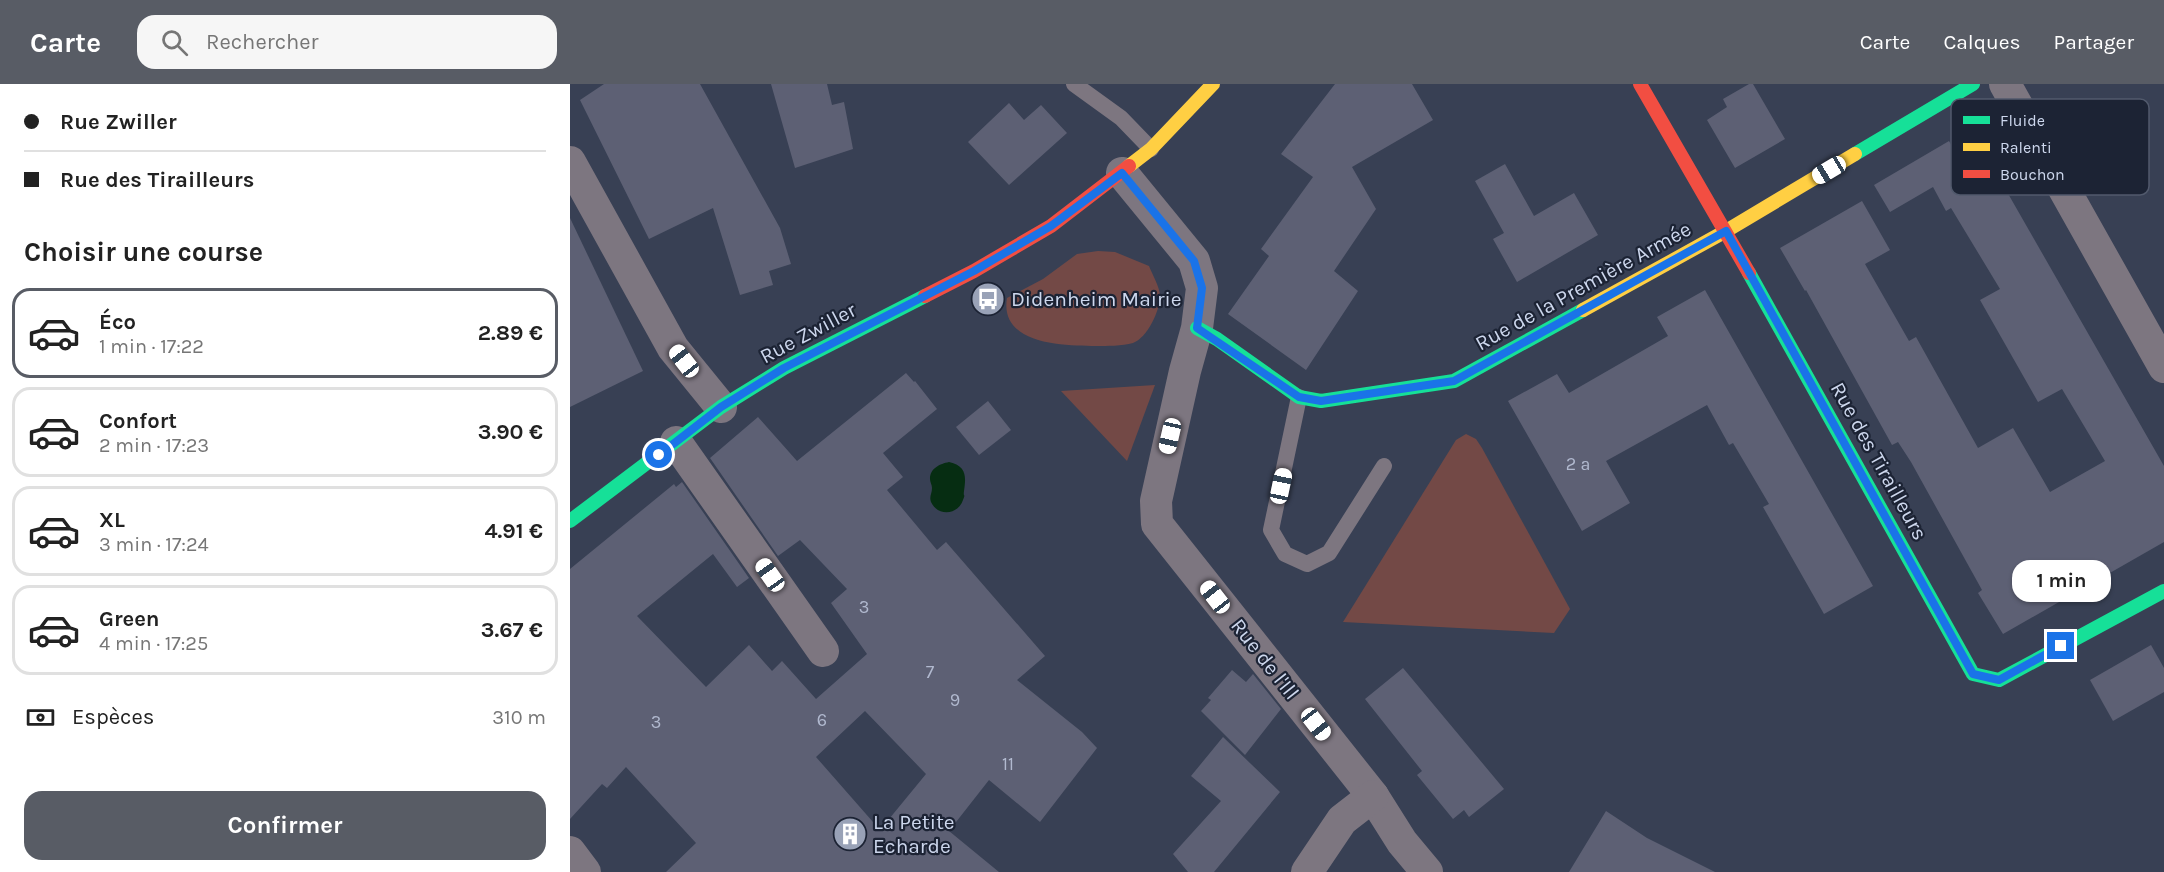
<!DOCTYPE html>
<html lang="fr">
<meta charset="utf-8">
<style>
body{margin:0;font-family:Karla,sans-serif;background:#f6f6f6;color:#222;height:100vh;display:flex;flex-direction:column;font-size:22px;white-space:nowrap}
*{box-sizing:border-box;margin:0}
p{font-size:20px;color:#767676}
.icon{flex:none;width:33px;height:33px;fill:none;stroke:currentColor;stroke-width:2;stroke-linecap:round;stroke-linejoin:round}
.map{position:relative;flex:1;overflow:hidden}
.sheet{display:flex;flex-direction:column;background:#fff;width:570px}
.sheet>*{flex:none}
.guide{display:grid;align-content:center;height:132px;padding:0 24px;background:#fff}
.end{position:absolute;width:27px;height:27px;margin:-14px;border:8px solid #1a73e8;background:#fff;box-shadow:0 0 0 3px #fff}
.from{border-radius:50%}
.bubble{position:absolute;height:42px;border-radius:18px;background:#fff;box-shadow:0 2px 4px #0004;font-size:20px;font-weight:700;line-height:42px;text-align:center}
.car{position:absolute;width:18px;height:36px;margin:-18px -9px;border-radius:8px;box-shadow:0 0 4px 2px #0007;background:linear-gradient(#fff 24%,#345 0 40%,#fff 0 76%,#345 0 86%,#fff 0)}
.guide b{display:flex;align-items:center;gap:21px;height:57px;font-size:22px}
.guide b+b{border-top:2px solid #e0e0e0}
.guide i{width:15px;height:15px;background:#222}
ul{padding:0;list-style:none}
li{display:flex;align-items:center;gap:18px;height:90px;margin:0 12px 9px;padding:0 12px;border:3px solid #e0e0e0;border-radius:18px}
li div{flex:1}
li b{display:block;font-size:22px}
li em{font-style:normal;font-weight:700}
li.selected{border-color:#585c65}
li>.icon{width:54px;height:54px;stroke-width:1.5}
h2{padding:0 24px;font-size:27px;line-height:72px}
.pay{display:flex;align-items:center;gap:15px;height:66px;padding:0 24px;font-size:22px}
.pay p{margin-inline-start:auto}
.action{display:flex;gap:12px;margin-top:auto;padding:12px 24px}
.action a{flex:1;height:69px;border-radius:18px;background:#585c65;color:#fff;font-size:24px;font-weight:700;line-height:69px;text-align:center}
header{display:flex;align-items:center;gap:36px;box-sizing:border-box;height:84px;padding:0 30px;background:#585c65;color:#fff}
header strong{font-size:28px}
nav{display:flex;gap:33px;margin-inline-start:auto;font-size:21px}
.search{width:420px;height:54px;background:#f6f6f6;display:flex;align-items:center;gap:15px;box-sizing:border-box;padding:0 21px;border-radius:18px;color:#767676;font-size:22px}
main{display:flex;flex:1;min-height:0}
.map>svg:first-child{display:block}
.green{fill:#734946}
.water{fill:#062d12}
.building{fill:#5d6074;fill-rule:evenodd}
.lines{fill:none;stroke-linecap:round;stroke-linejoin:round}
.lane{stroke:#7d7680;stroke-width:16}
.street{stroke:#7d7680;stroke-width:32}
.fast{stroke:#16e098;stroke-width:14}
.slow{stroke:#ffcf43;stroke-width:14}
.jam{stroke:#f24e42;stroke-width:14}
.route{stroke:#1a73e8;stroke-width:8}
.labels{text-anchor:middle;stroke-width:4.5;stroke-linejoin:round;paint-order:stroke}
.number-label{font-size:18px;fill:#b1b9cf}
.street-label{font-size:21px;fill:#cdd7ed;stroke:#1c2334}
.poi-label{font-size:21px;fill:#cdd7ed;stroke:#1c2334;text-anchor:start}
.key{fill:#1c2334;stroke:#51596c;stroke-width:1.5}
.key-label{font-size:16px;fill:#cdd7ed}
</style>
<header>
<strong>Carte</strong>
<div class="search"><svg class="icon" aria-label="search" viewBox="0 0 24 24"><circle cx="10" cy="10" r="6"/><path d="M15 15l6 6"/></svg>Rechercher</div>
<nav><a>Carte</a><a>Calques</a><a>Partager</a></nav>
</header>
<main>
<section class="sheet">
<div class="guide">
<b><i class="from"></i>Rue Zwiller</b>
<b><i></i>Rue des Tirailleurs</b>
</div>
<h2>Choisir une course</h2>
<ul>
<li class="selected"><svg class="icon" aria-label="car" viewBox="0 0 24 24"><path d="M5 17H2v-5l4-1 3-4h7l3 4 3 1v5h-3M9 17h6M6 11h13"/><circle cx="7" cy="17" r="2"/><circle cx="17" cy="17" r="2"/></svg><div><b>Éco</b><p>1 min · 17:22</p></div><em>2.89 €</em></li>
<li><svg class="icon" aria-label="car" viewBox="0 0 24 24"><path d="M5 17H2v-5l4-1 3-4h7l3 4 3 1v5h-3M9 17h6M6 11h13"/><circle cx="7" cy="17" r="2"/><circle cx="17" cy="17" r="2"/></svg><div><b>Confort</b><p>2 min · 17:23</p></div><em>3.90 €</em></li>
<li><svg class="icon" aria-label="car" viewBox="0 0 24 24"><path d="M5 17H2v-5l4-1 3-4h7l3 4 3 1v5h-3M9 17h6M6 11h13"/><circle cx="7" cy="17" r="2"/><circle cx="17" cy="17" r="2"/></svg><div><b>XL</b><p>3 min · 17:24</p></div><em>4.91 €</em></li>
<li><svg class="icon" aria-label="car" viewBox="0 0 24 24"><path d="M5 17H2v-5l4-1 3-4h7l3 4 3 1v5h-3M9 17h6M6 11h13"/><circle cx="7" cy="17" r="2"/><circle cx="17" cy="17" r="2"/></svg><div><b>Green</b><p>4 min · 17:25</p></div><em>3.67 €</em></li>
</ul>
<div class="pay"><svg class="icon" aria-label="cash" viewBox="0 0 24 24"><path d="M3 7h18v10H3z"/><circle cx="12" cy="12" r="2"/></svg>Espèces<p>310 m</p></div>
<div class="action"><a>Confirmer</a></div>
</section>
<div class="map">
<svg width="1594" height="788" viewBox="0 0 1594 788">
<rect width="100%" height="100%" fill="#384054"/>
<g class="green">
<path d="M 528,167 L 545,168 L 579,182 C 582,190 590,203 590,212 C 590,227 577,254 563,259 C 552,262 537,262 526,262 C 495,262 429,261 437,214 L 473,195 L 507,170 Z"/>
<polygon points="585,301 557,377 491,307"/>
<polygon points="896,350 906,355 912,364 1000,525 984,549 773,538 886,356"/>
</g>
<path class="water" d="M 379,378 C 397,382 396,393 394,407 C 393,415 396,408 393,416 C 388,431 368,433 361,418 C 359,412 362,410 362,404 C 362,401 360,398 360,395 C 360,384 370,380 379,378 Z"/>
<g class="building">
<polygon points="34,0 130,0 210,144 221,180 199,187 203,201 170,211 143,124 79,155 10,16"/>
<polygon points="201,0 257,0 262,21 274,18 283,65 225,84"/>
<polygon points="765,0 842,0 863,36 782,83 806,125 764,187 788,207 736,286 658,230 699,172 691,165 743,93 711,70"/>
<polygon points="1179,0 1183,0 1215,55 1165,84 1137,36 1157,23 1153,15"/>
<polygon points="439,19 454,36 471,21 497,49 439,101 398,58"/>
<polygon points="1405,52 1594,382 1594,458 1433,550 1408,509 1412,506 1341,378 1328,358 1322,361 1236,206 1235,207 1210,164 1292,117 1320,166 1295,180 1339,257 1346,253 1408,364 1443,344 1480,408 1535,377 1492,305 1468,318 1410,216 1430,205 1381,124 1376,127 1363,103 1320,128 1304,101 1379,57 1383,64"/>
<polygon points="935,80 964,132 1004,109 1028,151 947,198 923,155 934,149 905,97"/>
<polygon points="0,134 73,287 0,323"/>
<polygon points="1135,206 1303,502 1254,530 1193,423 1199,420 1163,359 1159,361 1137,321 1036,377 1060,419 1012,447 938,317 987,290 999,309 1098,252 1087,233"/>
<path d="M 336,289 L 344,298 L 345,297 L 367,325 L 313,369 L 333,393 L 317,406 L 367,466 L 376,458 L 475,572 L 447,596 L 512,648 L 527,664 L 470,738 L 419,696 L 379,747 L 429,788 L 96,788 L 126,759 L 56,683 L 37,704 L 32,700 L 0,735 L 0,485 L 104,400 L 106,403 L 112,398 L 179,494 L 167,503 L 143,470 L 67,532 L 136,603 L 179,561 L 202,587 L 212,577 L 246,615 L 297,570 L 261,519 L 277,505 L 230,456 L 208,472 L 140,374 L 188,333 L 227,377 ZM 295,627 L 356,690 L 310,746 L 246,673 Z"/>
<polygon points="418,317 441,346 409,371 386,343"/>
<polygon points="1581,561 1594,584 1594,608 1543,637 1520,596"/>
<polygon points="833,584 934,705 899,733 894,726 883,735 847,691 852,687 795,615"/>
<polygon points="662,586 676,598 683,590 711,625 675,671 631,627 641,616 638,614"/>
<polygon points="653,653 710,708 644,788 618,788 603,770 651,717 621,692"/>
<polygon points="1036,727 1077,754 1145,788 999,788"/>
</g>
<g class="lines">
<g class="lane">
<polyline points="504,0 551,34 581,65"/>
<polyline points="729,313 701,446 715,470 737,480 759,469 814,382"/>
</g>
<g class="street">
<polyline points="1435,0 1594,283"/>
<polyline points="0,78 103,264 151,323"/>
<polyline points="552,89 624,177 632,204 627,244 615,287 586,417 587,440 803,712 832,758 857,788"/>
<polyline points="106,358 253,567"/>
<polyline points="0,768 15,788"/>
<polyline points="737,788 772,736 803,712"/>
</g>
<g class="fast">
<polyline points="1285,70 1403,0"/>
<polyline points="1179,189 1403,590 1429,596 1594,507"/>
<polyline points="627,244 647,255 729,313 751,317 884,297 1013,226"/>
<polyline points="0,437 151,323 214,284 355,212"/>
</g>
<g class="slow">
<polyline points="559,82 581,65 643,0"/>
<polyline points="1013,226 1156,147 1285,70"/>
</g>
<g class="jam">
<polyline points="1070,0 1179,189"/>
<polyline points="355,212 404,187 481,142 559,82"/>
</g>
</g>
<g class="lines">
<polyline class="route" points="89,371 151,323 214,284 404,187 481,142 552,89 624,177 632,204 627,244 729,313 751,317 884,297 1156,147 1403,590 1429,596 1491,562"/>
</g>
<defs>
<symbol id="bus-disc" viewBox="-11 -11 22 22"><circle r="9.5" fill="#99a2b7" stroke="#1c2334"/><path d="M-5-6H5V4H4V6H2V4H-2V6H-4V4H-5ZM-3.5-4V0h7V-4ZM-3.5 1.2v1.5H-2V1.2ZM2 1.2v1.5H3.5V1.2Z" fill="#fff"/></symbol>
<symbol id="building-disc" viewBox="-11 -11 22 22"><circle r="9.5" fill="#99a2b7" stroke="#1c2334"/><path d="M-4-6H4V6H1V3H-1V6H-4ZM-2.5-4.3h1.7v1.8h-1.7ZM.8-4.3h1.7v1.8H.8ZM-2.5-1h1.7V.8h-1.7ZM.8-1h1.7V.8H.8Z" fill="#fff"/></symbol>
</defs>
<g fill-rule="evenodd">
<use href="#bus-disc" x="399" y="196" width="38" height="38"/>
<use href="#building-disc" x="261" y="731" width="38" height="38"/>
</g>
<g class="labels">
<g class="number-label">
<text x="1008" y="386">2 a</text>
<text x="294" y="529">3</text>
<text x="360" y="594">7</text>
<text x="385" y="622">9</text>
<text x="252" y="642">6</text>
<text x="86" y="644">3</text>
<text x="438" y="686">11</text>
</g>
<g class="street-label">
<text transform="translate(1013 202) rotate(-29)" y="7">Rue de la Première Armée</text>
<text transform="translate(238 249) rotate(-28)" y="7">Rue Zwiller</text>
<text transform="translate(1309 377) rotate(61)" y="7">Rue des Tirailleurs</text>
<text transform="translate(695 575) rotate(52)" y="7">Rue de l'Ill</text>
</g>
<g class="poi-label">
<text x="441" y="222">Didenheim Mairie</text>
<text x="303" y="745">La Petite<tspan x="303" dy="24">Echarde</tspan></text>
</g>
</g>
<rect x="1381" y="15" width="198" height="96" rx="9" class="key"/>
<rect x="1393" y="32" width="27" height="8" fill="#16e098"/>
<rect x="1393" y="59" width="27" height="8" fill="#ffcf43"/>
<rect x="1393" y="86" width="27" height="8" fill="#f24e42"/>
<g class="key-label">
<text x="1430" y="42">Fluide</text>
<text x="1430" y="69">Ralenti</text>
<text x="1430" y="96">Bouchon</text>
</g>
</svg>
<i class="end from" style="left:89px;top:371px"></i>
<i class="end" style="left:1491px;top:562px"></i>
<div class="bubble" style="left:1442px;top:476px;width:99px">1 min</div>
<i class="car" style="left:1259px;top:86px;rotate:239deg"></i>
<i class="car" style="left:114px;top:277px;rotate:322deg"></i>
<i class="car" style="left:600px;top:352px;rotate:193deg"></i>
<i class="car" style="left:711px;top:402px;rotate:12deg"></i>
<i class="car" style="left:200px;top:491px;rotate:325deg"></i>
<i class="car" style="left:645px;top:513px;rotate:322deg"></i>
<i class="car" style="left:746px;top:640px;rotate:142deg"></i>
</div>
</main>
